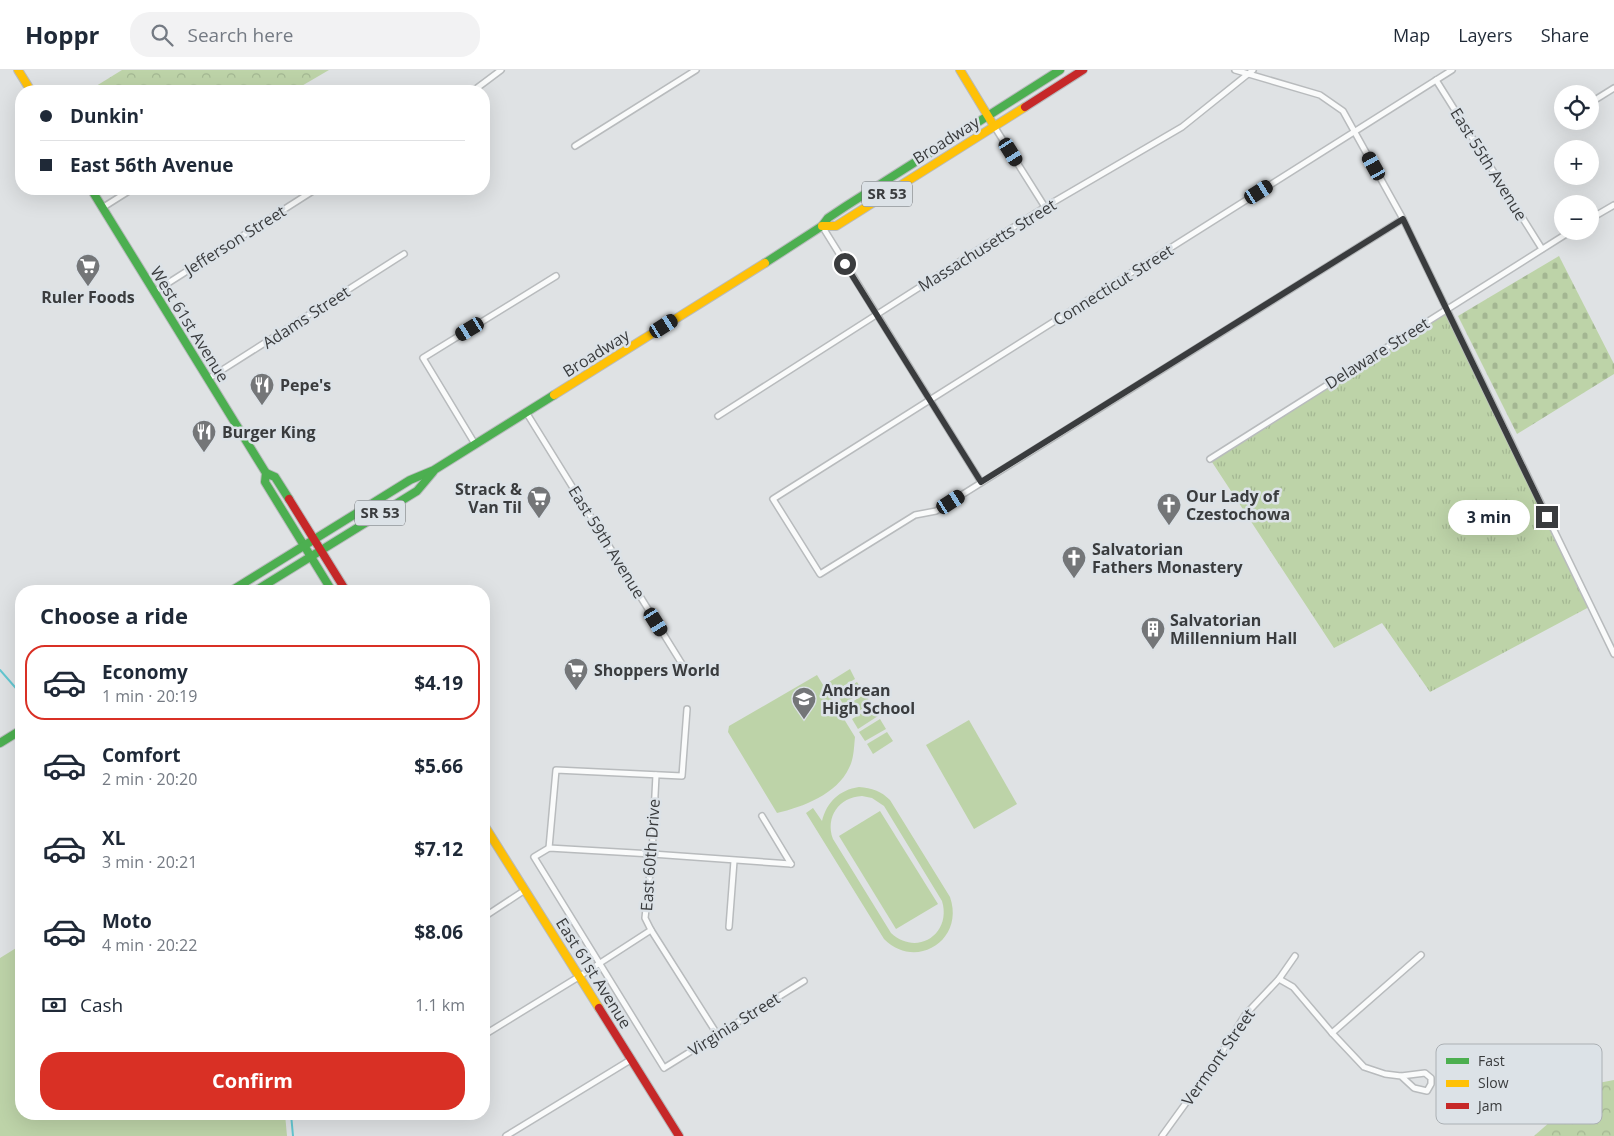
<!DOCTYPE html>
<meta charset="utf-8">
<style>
body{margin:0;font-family:"Open Sans",sans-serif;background:#f2f2f3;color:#1f2937;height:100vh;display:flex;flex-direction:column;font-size:19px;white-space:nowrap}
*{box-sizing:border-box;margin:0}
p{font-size:16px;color:#747a83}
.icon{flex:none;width:28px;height:28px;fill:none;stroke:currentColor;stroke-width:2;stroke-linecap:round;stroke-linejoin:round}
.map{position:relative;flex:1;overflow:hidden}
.sheet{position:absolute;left:15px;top:515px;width:475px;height:535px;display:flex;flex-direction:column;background:#fff;border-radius:20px;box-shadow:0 5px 20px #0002}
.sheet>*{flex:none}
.banner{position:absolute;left:15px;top:15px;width:475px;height:110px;border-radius:20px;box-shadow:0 5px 20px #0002;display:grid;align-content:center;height:110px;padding:0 25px;background:#fff}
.fabs{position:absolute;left:1554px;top:15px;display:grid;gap:10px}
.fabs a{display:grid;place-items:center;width:45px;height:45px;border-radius:50%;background:#fff;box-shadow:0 5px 20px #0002;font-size:25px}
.end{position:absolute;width:22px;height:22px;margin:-11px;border:6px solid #3a3c3e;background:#fff;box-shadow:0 0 0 2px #fff}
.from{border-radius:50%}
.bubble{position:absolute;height:35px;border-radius:18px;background:#fff;box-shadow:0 5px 20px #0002;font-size:16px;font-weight:700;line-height:35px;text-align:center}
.car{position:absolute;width:15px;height:30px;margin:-15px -8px;border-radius:6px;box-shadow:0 0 4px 1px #0007;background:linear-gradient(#222 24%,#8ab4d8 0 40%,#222 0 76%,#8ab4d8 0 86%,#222 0)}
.banner b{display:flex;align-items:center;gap:18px;height:48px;font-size:19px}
.banner b+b{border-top:1px solid #e0e1e3}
.banner i{width:12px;height:12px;background:#1f2937}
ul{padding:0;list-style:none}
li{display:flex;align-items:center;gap:15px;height:75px;margin:0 10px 8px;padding:0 15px;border:2px solid transparent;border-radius:20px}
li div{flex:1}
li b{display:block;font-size:19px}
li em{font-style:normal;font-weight:700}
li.selected{border-color:#d93025}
li>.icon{width:45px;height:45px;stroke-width:1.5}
h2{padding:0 25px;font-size:22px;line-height:60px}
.pay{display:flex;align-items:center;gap:12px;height:55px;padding:0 25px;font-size:19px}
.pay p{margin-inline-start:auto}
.action{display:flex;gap:10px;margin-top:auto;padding:10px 25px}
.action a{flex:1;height:58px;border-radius:20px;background:#d93025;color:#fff;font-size:20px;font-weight:700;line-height:58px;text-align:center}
header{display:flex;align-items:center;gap:30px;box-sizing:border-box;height:70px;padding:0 25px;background:#fff;border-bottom:1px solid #e0e1e3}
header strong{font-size:24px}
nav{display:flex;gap:28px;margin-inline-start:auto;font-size:18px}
.search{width:350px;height:45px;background:#f2f2f3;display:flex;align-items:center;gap:12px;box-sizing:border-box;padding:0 18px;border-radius:20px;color:#747a83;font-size:19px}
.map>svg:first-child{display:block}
.grass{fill:url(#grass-tufts)}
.forest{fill:url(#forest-crowns)}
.cemetery{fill:url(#cemetery-stones)}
.park{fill:#bdd3a8;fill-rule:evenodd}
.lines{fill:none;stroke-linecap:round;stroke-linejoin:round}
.stream{stroke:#64c7d1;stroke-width:2}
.street-casing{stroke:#b8bbbd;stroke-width:8}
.fast-casing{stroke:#b8bbbd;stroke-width:10}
.slow-casing{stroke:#b8bbbd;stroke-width:10}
.jam-casing{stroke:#b8bbbd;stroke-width:10}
.street{stroke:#fafbfb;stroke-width:5}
.fast{stroke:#4caf50;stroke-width:8}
.slow{stroke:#ffc107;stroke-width:8}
.jam{stroke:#c62828;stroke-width:8}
.route{stroke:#3a3c3e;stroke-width:6}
.labels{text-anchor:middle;stroke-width:5;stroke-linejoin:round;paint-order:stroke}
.shield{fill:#dce2e7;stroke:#6b6e71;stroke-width:1}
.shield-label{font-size:15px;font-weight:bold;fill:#3a3c3e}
.street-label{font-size:16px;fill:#3a3c3e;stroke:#dce2e7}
.poi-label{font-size:16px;font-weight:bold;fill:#3a3c3e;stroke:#dce2e7;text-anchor:start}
.key{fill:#dce2e7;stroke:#abb0b4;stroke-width:1}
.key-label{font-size:14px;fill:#3a3c3e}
</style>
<header>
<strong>Hoppr</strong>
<div class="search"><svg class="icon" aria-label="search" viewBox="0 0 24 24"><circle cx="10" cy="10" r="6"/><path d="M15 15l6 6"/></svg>Search here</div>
<nav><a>Map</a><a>Layers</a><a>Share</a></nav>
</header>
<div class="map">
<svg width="1614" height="1066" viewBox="0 0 1614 1066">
<defs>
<pattern id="grass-tufts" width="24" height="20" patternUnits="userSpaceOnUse" patternTransform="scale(1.25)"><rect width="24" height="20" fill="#bdd3a8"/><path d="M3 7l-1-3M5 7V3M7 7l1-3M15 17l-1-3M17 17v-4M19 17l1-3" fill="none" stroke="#a3b692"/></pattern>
<pattern id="forest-crowns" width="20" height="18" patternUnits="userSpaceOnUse" patternTransform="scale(1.25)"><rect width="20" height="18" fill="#bdd3a8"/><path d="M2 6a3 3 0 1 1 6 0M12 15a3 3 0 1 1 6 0" fill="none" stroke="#a3b692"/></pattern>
<pattern id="cemetery-stones" width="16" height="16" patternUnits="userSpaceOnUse" patternTransform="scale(1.25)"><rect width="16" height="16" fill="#bdd3a8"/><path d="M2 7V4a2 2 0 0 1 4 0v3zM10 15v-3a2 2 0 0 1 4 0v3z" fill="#a3b692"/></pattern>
</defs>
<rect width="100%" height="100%" fill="#dfe2e4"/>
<polygon class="grass" points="1446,240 1591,536 1430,622 1382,553 1334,578 1210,389"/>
<g class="forest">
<polygon points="122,0 329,0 293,21 88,21"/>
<polygon points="1614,1010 1614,1066 1534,1066 1593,1014"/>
</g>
<polygon class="cemetery" points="1559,186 1614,294 1614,304 1517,364 1458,246"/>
<g class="park">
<polygon points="850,599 855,609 835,621 829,612"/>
<path d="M 817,605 L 855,667 C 854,676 854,689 849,698 C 837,724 803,737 777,743 L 728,662 L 729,656 Z"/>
<polygon points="857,612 863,622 843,634 837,624"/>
<polygon points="865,624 871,634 850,646 844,637"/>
<polygon points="872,637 878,646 858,659 852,649"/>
<polygon points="880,649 886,659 865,671 859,662"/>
<polygon points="969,650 1017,734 974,759 926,675"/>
<polygon points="887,662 893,671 873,684 867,674"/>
<path d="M 859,717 C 872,718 881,721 890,730 L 950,827 C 965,870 916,901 884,869 L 806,743 L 813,738 L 822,751 C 827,732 839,720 859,717 ZM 862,726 L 872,728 L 884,736 L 942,831 C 952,864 917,887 891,863 L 833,769 C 825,747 839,727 862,726 Z"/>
<polygon points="880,741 938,834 896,859 839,766"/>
<polygon points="21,875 21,1044 285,1044 287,1066 0,1066 0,888"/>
</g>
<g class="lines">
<g class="stream">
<polyline points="0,600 21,624"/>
<polyline points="291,1044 293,1066"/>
</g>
<defs>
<g id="street">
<polyline points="1235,0 1320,25 1343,41 1403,149 1614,584"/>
<polyline points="1436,10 1542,179"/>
<polyline points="473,21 501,0"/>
<polyline points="1590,33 1614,18"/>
<polyline points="994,56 1045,137"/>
<polyline points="575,76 696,0"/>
<polyline points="102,138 132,119"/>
<polyline points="1403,149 936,441 915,445 820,504 773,429 1452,0"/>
<polyline points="1590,149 1614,135"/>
<polyline points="822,156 981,412"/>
<polyline points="154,222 316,119"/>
<polyline points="208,309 404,184"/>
<polyline points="526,342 687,602"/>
<polyline points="718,346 1045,137 1182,57 1253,0"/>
<polyline points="475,374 423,288 556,206"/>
<polyline points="1210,389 1571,161"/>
<polyline points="656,705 652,784 645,848 651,860 717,964"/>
<polyline points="762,746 791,794"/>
<polyline points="549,778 556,700 682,706 687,639"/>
<polyline points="791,794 652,784 549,778 534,787 664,998 804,911"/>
<polyline points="484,847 525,820"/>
<polyline points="729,857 734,791"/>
<polyline points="1279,909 1293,917 1332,963 1364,997 1385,1004 1401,1006 1425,1003 1431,1008 1431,1014 1427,1021 1414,1018 1401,1006"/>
<polyline points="1332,963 1421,885"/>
<polyline points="484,965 580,906 651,860"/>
<polyline points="506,1066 632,989"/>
<polyline points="1162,1066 1217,990 1245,945 1279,909 1295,886"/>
</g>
<g id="fast">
<polyline points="91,119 266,403 275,407 289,429"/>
<polyline points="765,193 822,156 828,148 846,136 1060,0"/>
<polyline points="266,403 265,412 332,521"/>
<polyline points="231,521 410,410 434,400 554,325"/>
<polyline points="255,521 417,421 433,402"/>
<polyline points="0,673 21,660"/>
</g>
<g id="slow">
<polyline points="18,0 31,21"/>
<polyline points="960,0 994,56"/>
<polyline points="822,156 836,156 1025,37"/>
<polyline points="554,325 765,193"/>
<polyline points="484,755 599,938"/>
</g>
<g id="jam">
<polyline points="1025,37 1083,0"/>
<polyline points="289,429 346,521"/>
<polyline points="599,938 679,1066"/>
</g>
</defs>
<use href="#street" class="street-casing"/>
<use href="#fast" class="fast-casing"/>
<use href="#slow" class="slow-casing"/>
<use href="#jam" class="jam-casing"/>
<use href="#street" class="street"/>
<use href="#fast" class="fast"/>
<use href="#slow" class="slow"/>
<use href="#jam" class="jam"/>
</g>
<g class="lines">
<polyline class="route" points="845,194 981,412 1403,149 1547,447"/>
</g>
<defs>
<symbol id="supermarket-pin" viewBox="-11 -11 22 30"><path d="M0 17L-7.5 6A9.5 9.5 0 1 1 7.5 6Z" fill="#747678" stroke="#dce2e7"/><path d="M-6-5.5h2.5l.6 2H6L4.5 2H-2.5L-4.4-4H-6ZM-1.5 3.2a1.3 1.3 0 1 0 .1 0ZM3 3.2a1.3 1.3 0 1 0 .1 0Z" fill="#fff"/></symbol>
<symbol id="restaurant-pin" viewBox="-11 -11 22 30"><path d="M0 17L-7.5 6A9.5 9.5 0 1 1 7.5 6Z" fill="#747678" stroke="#dce2e7"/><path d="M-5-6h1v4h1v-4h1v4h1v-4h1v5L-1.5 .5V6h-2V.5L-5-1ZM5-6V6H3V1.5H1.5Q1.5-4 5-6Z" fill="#fff"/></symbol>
<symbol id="church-pin" viewBox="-11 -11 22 30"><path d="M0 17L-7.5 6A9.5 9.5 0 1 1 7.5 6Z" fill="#747678" stroke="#dce2e7"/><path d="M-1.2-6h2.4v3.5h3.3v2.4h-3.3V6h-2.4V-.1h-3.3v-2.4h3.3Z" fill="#fff"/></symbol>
<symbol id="building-pin" viewBox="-11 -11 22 30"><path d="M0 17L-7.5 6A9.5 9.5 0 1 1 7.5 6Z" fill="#747678" stroke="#dce2e7"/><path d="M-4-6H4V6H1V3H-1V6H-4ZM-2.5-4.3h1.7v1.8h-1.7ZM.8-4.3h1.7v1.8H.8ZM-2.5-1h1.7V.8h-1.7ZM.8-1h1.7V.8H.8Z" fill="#fff"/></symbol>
<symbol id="school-pin" viewBox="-11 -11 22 30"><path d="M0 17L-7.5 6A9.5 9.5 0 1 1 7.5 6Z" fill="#747678" stroke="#dce2e7"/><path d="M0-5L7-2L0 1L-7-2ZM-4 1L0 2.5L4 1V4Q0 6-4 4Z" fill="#fff"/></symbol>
</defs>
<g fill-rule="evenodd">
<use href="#supermarket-pin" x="74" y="182" width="28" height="38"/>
<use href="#restaurant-pin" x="248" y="301" width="28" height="38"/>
<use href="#restaurant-pin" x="190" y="348" width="28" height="38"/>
<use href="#supermarket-pin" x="525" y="414" width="28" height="38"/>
<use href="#church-pin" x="1155" y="421" width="28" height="38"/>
<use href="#church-pin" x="1060" y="474" width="28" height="38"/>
<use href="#building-pin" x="1139" y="545" width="28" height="38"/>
<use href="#supermarket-pin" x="562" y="586" width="28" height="38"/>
<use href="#school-pin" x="790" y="615" width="28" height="38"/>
</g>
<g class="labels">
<g class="shield">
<rect x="862" y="111.5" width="50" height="25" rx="4"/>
<rect x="355" y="430.5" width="50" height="25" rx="4"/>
</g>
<g class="shield-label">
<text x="887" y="129">SR 53</text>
<text x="380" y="448">SR 53</text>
</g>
<g class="street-label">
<text transform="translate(946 70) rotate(-32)" y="6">Broadway</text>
<text transform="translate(1489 94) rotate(58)" y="6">East 55th Avenue</text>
<text transform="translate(235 170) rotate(-32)" y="6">Jefferson Street</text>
<text transform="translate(987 175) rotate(-32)" y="6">Massachusetts Street</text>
<text transform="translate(1113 215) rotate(-32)" y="6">Connecticut Street</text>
<text transform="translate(306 247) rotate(-33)" y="6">Adams Street</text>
<text transform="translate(190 254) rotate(58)" y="6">West 61st Avenue</text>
<text transform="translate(596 283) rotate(-32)" y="6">Broadway</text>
<text transform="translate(1377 283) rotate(-32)" y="6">Delaware Street</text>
<text transform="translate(607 472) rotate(58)" y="6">East 59th Avenue</text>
<text transform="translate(650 785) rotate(-86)" y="6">East 60th Drive</text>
<text transform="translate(594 903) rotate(58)" y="6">East 61st Avenue</text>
<text transform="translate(734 954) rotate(-32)" y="6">Virginia Street</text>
<text transform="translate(1218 987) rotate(-55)" y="6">Vermont Street</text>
</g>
<g class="poi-label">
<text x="88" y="233" text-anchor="middle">Ruler Foods</text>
<text x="280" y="321">Pepe's</text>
<text x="222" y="368">Burger King</text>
<text x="522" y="425" text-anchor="end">Strack &amp;<tspan x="522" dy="18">Van Til</tspan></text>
<text x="1186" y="432">Our Lady of<tspan x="1186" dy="18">Czestochowa</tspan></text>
<text x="1092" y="485">Salvatorian<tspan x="1092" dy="18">Fathers Monastery</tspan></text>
<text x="1170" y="556">Salvatorian<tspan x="1170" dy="18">Millennium Hall</tspan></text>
<text x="594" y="606">Shoppers World</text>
<text x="822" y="626">Andrean<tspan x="822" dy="18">High School</tspan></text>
</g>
</g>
<rect x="1436" y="974" width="166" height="80" rx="8" class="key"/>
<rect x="1446" y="988" width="23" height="6" fill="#4caf50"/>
<rect x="1446" y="1010" width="23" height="7" fill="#ffc107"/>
<rect x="1446" y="1033" width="23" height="6" fill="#c62828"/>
<g class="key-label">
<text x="1478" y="996">Fast</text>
<text x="1478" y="1018">Slow</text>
<text x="1478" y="1041">Jam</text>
</g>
</svg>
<div class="fabs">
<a><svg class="icon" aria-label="locate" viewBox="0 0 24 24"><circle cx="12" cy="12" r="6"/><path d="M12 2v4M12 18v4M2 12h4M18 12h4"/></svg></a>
<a>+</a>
<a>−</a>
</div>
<i class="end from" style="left:845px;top:194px"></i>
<i class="end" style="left:1547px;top:447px"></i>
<div class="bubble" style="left:1448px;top:430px;width:82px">3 min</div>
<i class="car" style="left:1011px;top:82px;rotate:148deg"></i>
<i class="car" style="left:1374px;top:96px;rotate:331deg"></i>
<i class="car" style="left:1259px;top:122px;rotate:58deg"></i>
<i class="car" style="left:664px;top:256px;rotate:58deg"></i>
<i class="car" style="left:470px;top:259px;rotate:239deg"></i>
<i class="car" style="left:951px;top:432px;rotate:57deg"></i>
<i class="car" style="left:656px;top:552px;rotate:148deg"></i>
<div class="banner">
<b><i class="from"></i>Dunkin'</b>
<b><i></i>East 56th Avenue</b>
</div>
<section class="sheet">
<h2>Choose a ride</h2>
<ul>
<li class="selected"><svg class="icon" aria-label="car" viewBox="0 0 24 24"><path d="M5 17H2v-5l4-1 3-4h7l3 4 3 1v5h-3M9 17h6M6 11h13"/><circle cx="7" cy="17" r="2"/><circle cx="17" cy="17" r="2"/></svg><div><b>Economy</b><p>1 min · 20:19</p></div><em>$4.19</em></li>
<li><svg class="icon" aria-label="car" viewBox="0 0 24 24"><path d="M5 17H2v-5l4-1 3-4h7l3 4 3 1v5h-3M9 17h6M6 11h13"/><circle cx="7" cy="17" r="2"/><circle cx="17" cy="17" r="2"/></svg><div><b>Comfort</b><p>2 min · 20:20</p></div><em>$5.66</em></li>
<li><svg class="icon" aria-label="car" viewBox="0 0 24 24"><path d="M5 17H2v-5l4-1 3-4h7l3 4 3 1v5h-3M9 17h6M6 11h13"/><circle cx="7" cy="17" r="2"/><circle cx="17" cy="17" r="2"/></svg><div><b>XL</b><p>3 min · 20:21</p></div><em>$7.12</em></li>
<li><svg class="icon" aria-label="car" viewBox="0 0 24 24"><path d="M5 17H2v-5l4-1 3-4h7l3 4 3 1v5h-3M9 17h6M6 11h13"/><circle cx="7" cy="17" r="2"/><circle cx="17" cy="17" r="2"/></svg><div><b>Moto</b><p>4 min · 20:22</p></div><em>$8.06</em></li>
</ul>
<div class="pay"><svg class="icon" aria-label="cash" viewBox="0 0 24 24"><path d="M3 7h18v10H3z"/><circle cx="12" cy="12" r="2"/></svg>Cash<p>1.1 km</p></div>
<div class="action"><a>Confirm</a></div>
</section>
</div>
